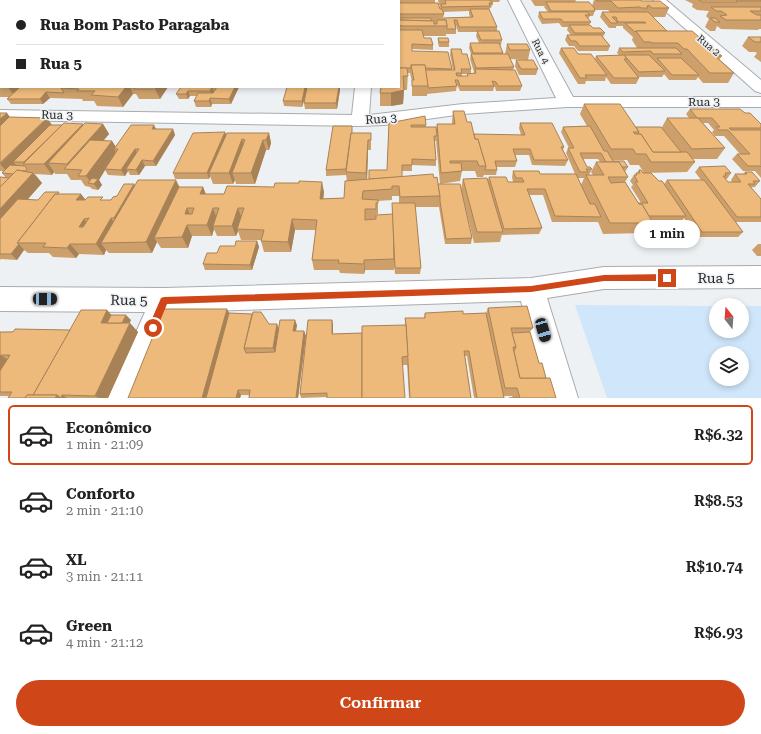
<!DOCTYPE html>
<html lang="pt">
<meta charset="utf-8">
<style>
body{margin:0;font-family:"Roboto Serif",serif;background:#f6f6f6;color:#222;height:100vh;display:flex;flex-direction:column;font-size:15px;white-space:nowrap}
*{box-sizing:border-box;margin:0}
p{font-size:13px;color:#767676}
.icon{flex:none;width:22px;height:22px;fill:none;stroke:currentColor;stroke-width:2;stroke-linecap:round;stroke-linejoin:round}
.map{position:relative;height:398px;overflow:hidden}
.sheet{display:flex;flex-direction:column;background:#fff;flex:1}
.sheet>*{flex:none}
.guide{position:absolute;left:0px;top:0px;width:400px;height:88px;box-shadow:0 2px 6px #0003;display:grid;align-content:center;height:88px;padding:0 16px;background:#fff}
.needle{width:26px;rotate:343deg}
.buttons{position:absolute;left:709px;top:298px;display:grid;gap:8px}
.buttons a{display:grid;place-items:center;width:40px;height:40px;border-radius:50%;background:#fff;box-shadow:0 2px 6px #0003;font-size:20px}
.end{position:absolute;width:18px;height:18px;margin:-9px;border:5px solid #cf4719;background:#fff;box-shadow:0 0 0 2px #fff}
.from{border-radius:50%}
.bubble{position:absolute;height:28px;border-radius:14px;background:#fff;box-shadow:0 2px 6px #0003;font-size:13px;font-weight:600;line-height:28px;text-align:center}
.car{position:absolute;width:12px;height:24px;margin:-12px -6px;border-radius:5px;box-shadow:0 0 3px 1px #0007;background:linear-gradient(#222 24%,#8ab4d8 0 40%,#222 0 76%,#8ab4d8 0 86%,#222 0)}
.guide b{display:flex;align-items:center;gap:14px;height:38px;font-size:15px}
.guide b+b{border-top:1px solid #e0e0e0}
.guide i{width:10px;height:10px;background:#222}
ul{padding:7px 0 0;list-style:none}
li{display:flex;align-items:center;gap:12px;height:60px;margin:0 8px 6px;padding:0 8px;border:2px solid transparent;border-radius:6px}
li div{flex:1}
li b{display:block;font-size:15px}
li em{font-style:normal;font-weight:600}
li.active{border-color:#cf4719}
li>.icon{width:36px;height:36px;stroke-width:1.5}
.button{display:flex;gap:8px;margin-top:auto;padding:8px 16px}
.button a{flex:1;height:46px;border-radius:24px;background:#cf4719;color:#fff;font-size:16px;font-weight:600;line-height:46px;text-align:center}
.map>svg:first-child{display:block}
.green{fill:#d0e6fa;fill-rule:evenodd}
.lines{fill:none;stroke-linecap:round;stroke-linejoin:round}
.street-casing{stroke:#a9abae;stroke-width:2}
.street{fill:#fff;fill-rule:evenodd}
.wall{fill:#cda06b;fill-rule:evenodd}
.shaded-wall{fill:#a78257}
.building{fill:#eeba7c;stroke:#a78257;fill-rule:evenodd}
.route{fill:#cf4719}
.labels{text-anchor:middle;stroke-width:3;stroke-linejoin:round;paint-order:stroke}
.far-street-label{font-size:10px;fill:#272829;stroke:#eef1f3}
.street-label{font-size:12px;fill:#272829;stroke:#eef1f3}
.near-street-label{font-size:14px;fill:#272829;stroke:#eef1f3}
</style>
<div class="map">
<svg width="761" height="398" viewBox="0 0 761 398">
<rect width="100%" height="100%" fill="#eef1f3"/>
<path class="green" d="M 575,305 L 716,306 L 716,331 L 742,331 L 742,306 L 761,306 L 761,398 L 607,398 ZM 716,353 L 742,353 L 742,379 L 716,379 Z"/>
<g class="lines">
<defs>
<g id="street">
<rect x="362" y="0" width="12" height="1"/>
<polygon points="508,0 520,0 573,97 761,97 761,107 567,107 463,114 384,125 360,126 0,120 0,110 352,115 355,87 371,87 369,115 463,104 556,98"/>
<polygon points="653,0 666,0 761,80 761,93 755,91"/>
<polygon points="761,266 761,288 604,289 547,298 578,398 546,398 521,301 173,312 139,398 107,398 145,312 0,311 0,287 164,288 531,278 604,267"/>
</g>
</defs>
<use href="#street" class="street-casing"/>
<use href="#street" class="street"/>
</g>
<g class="wall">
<polygon points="0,0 134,0 135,1 1,1 1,21 0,21"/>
<polygon points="255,0 358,0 358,1 254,1"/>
<path d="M 386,0 L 435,0 L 435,3 L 440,9 L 440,5 L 439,5 L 438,0 L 500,0 L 499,2 L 493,2 L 493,5 L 492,5 L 491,8 L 490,8 L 489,10 L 497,27 L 497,31 L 502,40 L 501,45 L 499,45 L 503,53 L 503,54 L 505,54 L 507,44 L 530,50 L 528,60 L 510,59 L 514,67 L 513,70 L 522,86 L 520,91 L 496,91 L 495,87 L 494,87 L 493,91 L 460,91 L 457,85 L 456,91 L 427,94 L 427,96 L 412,96 L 412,82 L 410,73 L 408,73 L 407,90 L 404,90 L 403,104 L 391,106 L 380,106 L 380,93 L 399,87 L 399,1 L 386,1 ZM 469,11 L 469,14 L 470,17 L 444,18 L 443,20 L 444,14 L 443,12 ZM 456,25 L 458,32 L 477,32 L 476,36 L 479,43 L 470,43 L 469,48 L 471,54 L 470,59 L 474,72 L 474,73 L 471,74 L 471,69 L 462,54 L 451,49 L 450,54 L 453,70 L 452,70 L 452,69 L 412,51 L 412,49 L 433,50 L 433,45 L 424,38 L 423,36 L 446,36 L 446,34 L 456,34 ZM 462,74 L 467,74 L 467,76 L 462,76 Z"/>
<polygon points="531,0 576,0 575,2 592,6 594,0 640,0 642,1 669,8 665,17 653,17 667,31 722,56 719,60 734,73 728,83 703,83 698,77 696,80 669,80 664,74 662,77 638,77 639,78 636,84 611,84 606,77 605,81 586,81 585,84 578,84 559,53 561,48 595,59 596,56 619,55 617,53 619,48 637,48 632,40 633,37 623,28 623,26 616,26 616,28 609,28 600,17 602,12 610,12 608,10 595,10 593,16 590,16 588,19 591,22 589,25 593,28 605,33 603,37 610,46 608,51 578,51 574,46 569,46 565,40 567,35 571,35 567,30 568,27 562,27 559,23 542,24 538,17 539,12 548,12 544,7 545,6 535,6"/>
<polygon points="685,0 761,0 761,29 759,29 758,30 721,29 717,26 715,31 710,31 705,27 709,19 706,16 709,11 697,10 692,7 693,4"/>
<polygon points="0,26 1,26 1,60 0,58"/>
<polygon points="748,37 761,37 761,62 754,57 757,53 755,52 749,52 742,46"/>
<polygon points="438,38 449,42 449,47 439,47 438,43"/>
<polygon points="516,60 538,69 536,75 519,75 515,66"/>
<polygon points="0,63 1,87 168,87 160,99 139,99 136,94 133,94 123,107 97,106 94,101 83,101 82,99 50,98 43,104 11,104 7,99 9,97 0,97"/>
<polygon points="181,87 239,87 231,104 212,104 211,107 196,107 194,101 197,96 190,96 188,99 179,99 176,94"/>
<polygon points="307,89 340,90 337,109 305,109 304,103 307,91 302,107 284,106 283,101"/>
<path d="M 584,104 L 636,127 L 662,127 L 667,118 L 689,118 L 686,114 L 690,109 L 745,113 L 761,124 L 761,178 L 755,171 L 743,171 L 732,159 L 737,154 L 740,154 L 724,136 L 715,136 L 712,132 L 714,130 L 708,123 L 703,123 L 725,148 L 717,159 L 693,159 L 695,162 L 687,172 L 644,173 L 639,165 L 630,165 L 627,160 L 612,160 L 613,161 L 628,167 L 625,172 L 628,177 L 625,182 L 638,203 L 641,203 L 631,187 L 633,185 L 630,181 L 634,175 L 635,175 L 636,173 L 637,173 L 639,170 L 664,184 L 667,180 L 701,180 L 695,172 L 699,167 L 731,173 L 727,179 L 725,179 L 728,182 L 732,182 L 731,180 L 735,174 L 743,174 L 745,172 L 760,181 L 755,187 L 753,187 L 751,188 L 761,199 L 761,222 L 736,222 L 743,232 L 738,237 L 697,237 L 684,218 L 681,222 L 652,222 L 653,223 L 645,233 L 603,234 L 598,222 L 552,222 L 543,195 L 529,195 L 542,228 L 539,234 L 502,235 L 502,234 L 500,242 L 474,243 L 463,196 L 472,238 L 471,244 L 445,244 L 439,207 L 415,207 L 421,268 L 420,274 L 395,274 L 394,264 L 394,270 L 365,270 L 364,274 L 340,273 L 339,270 L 314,270 L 312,260 L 316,230 L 295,230 L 291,252 L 264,252 L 261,241 L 261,240 L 241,240 L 238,231 L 236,236 L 217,236 L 214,229 L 212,236 L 192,236 L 188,248 L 161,248 L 157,242 L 152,253 L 109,253 L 106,250 L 104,255 L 79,254 L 76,258 L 53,257 L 49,253 L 28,253 L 24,250 L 17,260 L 1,259 L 0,260 L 0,177 L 6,178 L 2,173 L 3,172 L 2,171 L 0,171 L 0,113 L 7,113 L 9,117 L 47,118 L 52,125 L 62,125 L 83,124 L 84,125 L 103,124 L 109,134 L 103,141 L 112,141 L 116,147 L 156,129 L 173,129 L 175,135 L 156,166 L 145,166 L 139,175 L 130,175 L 128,171 L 125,176 L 108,175 L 105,170 L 99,180 L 102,185 L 98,190 L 92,189 L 90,187 L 85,186 L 81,180 L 71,180 L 67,174 L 55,174 L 54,172 L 52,175 L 35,174 L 42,183 L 27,200 L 38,200 L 60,194 L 85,200 L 111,200 L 117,196 L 134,184 L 135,186 L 180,187 L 203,187 L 206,194 L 324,192 L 323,199 L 344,198 L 347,181 L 346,175 L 326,176 L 326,170 L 353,133 L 371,133 L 371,150 L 368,150 L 367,180 L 387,170 L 389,123 L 426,125 L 426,127 L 436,130 L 437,124 L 452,124 L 452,121 L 453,111 L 467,122 L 474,135 L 521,135 L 519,128 L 520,123 L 564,147 L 563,150 L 568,160 L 565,166 L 532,165 L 529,155 L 515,155 L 517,161 L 515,167 L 496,167 L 497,170 L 496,175 L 484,175 L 483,177 L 477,177 L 475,171 L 462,171 L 460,181 L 440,184 L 436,140 L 436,141 L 435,141 L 436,160 L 436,166 L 412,165 L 412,171 L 402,171 L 402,177 L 434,178 L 438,184 L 461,189 L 463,179 L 488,180 L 489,177 L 508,182 L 513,182 L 512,177 L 513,171 L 540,174 L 575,174 L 566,153 L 568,148 L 569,148 L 561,132 L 563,127 L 587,126 L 580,114 ZM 583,159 L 598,159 L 600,162 L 596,162 L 591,172 L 593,175 L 589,175 L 592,169 L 587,167 ZM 578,178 L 584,178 L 581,185 ZM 392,196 L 399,196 L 399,203 L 392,203 L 392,214 L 376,219 L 376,214 L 378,214 L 378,201 L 392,200 Z"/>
<polygon points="225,132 226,135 269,133 271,143 269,150 266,150 255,184 236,184 235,180 233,184 213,184 210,176 209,179 175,179 173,173"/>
<polygon points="257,241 259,247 252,270 205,270 203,264 217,253"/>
<polygon points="758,244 761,244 761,256 757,256 752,250"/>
<polygon points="488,308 533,328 530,332 539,363 556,398 513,398 512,396 504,396 504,398 474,398 467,356 465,356 471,398 409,398 407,363 407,365 403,365 327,397 301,398 300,394 332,320 333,325 333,334 362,333 405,325 405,318 424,318 425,313 463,314 486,313"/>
<polygon points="229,313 269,324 279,328 297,325 296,331 304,331 306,336 298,398 249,398 249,395 241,395 240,398 128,398"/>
<polygon points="111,315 131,320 129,323 138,332 108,398 8,398 9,396 0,396 0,332 70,330"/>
</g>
<g class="shaded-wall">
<polygon points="67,0 75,0 75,1 66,1"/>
<polygon points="110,0 124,0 123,1 109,1"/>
<polygon points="1,63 1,79 0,80 0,64"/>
<polygon points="1,87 24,87 15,97 8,87"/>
<polygon points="126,87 130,87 133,94 123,107 118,97"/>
<polygon points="157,87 168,87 160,99 155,89"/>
<polygon points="212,87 214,92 212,96 210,91"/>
<polygon points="235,87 239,87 231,104 229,99"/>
<polygon points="305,87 307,87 307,90 302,107 302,101"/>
<polygon points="339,87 340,87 340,90 337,109 336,103"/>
<polygon points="404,90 403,104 391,106 391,93"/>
<polygon points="188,91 190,96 188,99 186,94"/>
<polygon points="46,92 50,98 43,104 40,99"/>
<polygon points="210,98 212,104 211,107 209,101"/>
<polygon points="7,113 17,127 0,144 0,119"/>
<polygon points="47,118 54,128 13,162 17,166 9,174 0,164"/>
<polygon points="83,124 89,134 48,163 54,172 52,175 44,164"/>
<polygon points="103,124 109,134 79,170 71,169 67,164"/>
<polygon points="154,125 157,131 152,129"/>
<polygon points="173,129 175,135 156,166 153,161"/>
<polygon points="225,132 227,138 209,173 210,176 209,179 207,173"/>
<polygon points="269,133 271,143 269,150 266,140"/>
<polygon points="242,139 245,150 232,173 235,180 233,184 229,173"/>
<polygon points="263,140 266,150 255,184 251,173"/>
<polygon points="368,140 368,150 367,183 366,173"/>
<polygon points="112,141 117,149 114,149 117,154 105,169 105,170 99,180 102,185 98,190 94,184 92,184 86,176"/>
<polygon points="135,149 138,155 126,169 128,171 125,176 121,170"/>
<polygon points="142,160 145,166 139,175 136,170"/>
<polygon points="33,173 42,183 0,231 0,209"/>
<polygon points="176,180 181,190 154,238 157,242 152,253 146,242"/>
<polygon points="322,182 324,192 322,209 320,199"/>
<polygon points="134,184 140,194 121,229 114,218"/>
<polygon points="203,187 207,198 200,194"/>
<polygon points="81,194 89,204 76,200"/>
<polygon points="187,208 192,219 185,214"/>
<polygon points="213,208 217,219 213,226 214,229 212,236 207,225"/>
<polygon points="238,208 242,219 237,229 238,231 236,236 232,226"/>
<polygon points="111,218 118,229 101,243 106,250 104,255 96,244"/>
<polygon points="84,219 92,229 79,227"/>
<polygon points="292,219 295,230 291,252 288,242"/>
<polygon points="187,225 192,236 188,248 182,237"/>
<polygon points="257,241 259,247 252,270 250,265"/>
<polygon points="19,244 24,250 17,260 11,254"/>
<polygon points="70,244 79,254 76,258 67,248"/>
<polygon points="364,260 365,270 364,274"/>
<polygon points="227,309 232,318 211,398 202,398"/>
<polygon points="107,310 116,320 105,327 101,323"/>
<polygon points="126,315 131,320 125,332 120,327"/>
<polygon points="295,320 297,325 295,336 293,331"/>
<polygon points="332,320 333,325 333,339 332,334"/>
<polygon points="130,323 138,332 108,398 99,398 95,396"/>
<polygon points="277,324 281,333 277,357 273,348"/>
<polygon points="304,331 306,336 298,398 296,398"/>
<polygon points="1,355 8,360 0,376 0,357"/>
<polygon points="238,390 241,395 240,398 236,398"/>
<polygon points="57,395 62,395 67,398 55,398"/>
</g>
<g class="building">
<polygon points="0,0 16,0 14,0 50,0 49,1 1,1 1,5 0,5"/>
<polygon points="57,0 67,0 66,1 56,1"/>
<polygon points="75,0 88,0 87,1 75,1"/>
<polygon points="88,0 110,0 109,1 87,1"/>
<polygon points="117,0 130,0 129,1 141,1 115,1"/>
<polygon points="150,0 174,0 173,1 151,1 152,1 150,1"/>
<polygon points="181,0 194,0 193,1 180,1"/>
<polygon points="203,0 220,0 220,1 202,1"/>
<polygon points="255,0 275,0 274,1 254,1"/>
<polygon points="275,0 298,0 298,1 274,1"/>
<rect x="312" y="0" width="45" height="1"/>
<polygon points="445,0 490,0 492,3 489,3 490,6 442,7 441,4 446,4"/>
<polygon points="596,0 640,0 642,1 660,1 669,8 652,8 649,5 647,6 648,8 641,8 640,7 618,8 611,1 597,1"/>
<polygon points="699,0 761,0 761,1 736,1 737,2 702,2"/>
<polygon points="546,2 589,2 595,9 594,9 595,11 551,11"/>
<polygon points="399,3 438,3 440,9 442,9 444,14 399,14"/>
<rect x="0" y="5" width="1" height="7"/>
<polygon points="711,7 761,7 761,11 750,11 757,15 761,15 761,20 726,20 720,16 727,15 721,11 716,11"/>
<polygon points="470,9 489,9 497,27 459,27 457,20 454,20 456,29 447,29 447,26 446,20 444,20 444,18 473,17"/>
<polygon points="539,12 587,12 590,15 585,15 591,22 563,22 561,19 543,19"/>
<polygon points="602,12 648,12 667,31 636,31 635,32 625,23 646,23 645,22 618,22 616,17 612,17 618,23 611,23"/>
<polygon points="399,18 431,18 431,21 399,20"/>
<polygon points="710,18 715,18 720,22 715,22"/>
<polygon points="399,20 434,21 434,24 437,24 437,20 446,20 447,26 402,26 399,25"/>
<polygon points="569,25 590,25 593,28 600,28 605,33 575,33"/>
<polygon points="0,26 1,26 1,50 0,50 0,48 1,47 0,47"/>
<polygon points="399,30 422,30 424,38 431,38 433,45 412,44 412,51 448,52 452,69 425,68 425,65 411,65 411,68 399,68"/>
<polygon points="477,31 499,31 502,40 481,40"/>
<polygon points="636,31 692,31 722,56 715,56 734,73 710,73 687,49 684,49 678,43 652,43 651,42 644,42"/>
<polygon points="567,35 601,35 610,46 580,46 576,41 571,41"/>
<polygon points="748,37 761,37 761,42 755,42"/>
<polygon points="438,38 448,38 449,42 439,42"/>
<polygon points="470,43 499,43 503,53 473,53"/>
<polygon points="507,44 527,44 530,50 510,50"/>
<polygon points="561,48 574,48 578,54 591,54 607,75 585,75 587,78 580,78"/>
<polygon points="619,48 676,48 682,54 653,54 651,51 623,52"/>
<polygon points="451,49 461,49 462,54 467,54 471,69 461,69 462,73 456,73 457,76 468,76 467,74 476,73 475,69 515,70 522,86 498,86 496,82 492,81 494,86 460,86 458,80 455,80 457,86 428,88 428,86 425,70 455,70"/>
<polygon points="471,54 508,54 514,67 476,68"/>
<polygon points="624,55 649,55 665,71 639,72"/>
<polygon points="624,55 627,59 624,59 639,78 614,78 596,56"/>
<polygon points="657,58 681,58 699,75 672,75"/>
<polygon points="516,60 533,60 538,69 521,69"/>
<polygon points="411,65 425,65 428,86 412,86 412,80 414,80"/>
<polygon points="399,68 407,68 408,76 403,76 404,90 391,93 380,93 381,87 399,87"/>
<polygon points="1,73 1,79 0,80 0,74"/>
<polygon points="1,79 1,87 0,87 0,80"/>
<polygon points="20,87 63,87 61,88 64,93 46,92 40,99 7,99"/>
<polygon points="63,87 126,87 118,97 91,95 95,91 77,91 79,89 61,88"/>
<polygon points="135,87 157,87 155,89 134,89"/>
<polygon points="181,87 235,87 229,99 210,98 209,101 194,101 198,93 213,93 217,87 212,87 210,91 188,91 186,94 176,94"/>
<polygon points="287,87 305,87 302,101 283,101"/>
<polygon points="307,87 339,87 336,103 304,103"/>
<polygon points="584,104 620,104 639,132 633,132 635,134 641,134 653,152 687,152 695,162 651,162 646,154 636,154 633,149 611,149"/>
<polygon points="690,109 740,109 745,113 750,113 761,124 761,128 729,128 731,130 761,130 761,167 760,166 748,166 737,154 750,154 728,130 719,130 716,127 720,127 712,118 697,118"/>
<polygon points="453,111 464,111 467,122 471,122 475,139 478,139 486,166 479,166 477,161 450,161 450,163 461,163 462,171 441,173 437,124 455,124"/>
<polygon points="0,113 7,113 0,119"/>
<polygon points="425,116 426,125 411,125 411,127 436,127 437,136 434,136 436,160 412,159 412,165 402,165 402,177 369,179 369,170 387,170 389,123"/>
<polygon points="9,117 47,118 0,163 0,126"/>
<polygon points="667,118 698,118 725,148 692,149"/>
<polygon points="64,123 83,124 44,164 23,164"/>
<polygon points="85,123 103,124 67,164 48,163"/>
<polygon points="520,123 552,123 564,147 561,147 568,160 534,160 530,149 513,149 517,161 495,161 497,170 485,170 486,166 478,139 475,139 474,134 525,135"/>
<polygon points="50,125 62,125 24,162 13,162"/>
<polygon points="131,125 154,125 152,129 173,129 153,161 142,160 136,170 126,169 139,149 135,149 121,170 105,169 118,149 114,149"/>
<polygon points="333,126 352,126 352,133 351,133 346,169 326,170"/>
<polygon points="590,126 604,151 607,151 613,161 624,161 628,167 622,167 619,162 606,162 601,153 580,153 587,167 590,167 592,169 586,169 588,172 580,172 568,148 574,148 563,127"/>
<polygon points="636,127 661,127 681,152 653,152 641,134 638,134 639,132"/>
<polygon points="225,132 207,173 173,173 193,133"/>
<polygon points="227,133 269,133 266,140 263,140 251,173 232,173 245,140 242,139 229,173 209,173"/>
<polygon points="351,133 371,133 371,140 368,140 366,173 346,172"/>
<polygon points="90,140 112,141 86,176 78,176 82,170 64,169"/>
<polygon points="596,162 619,162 628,177 608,177 611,183 625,182 639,204 642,204 653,223 610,223 586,175 604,175"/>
<polygon points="10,165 25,166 27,169 25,171 17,170 13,174 2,173"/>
<polygon points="725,166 731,173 725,173 726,176 723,176 728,182 741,182 735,174 747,174 745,172 752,172 760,181 753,181 755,184 748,184 761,199 761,217 737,217 699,167"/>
<polygon points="17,170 33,173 0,209 0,187"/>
<polygon points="639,170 641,170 643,173 651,173 659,181 662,181 686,216 649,216 642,204 639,204 638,203 648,203 635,182 638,182 634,175 637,175 636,173 640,173"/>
<polygon points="513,171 539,171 540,174 576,174 590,204 595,204 601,217 555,216 545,189 527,189 542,228 504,229 489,177 506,177 508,182 524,182 522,178 516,178"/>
<path d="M 433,174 L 434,178 L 437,177 L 440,196 L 400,197 L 399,186 L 392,186 L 392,189 L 363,191 L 362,199 L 378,200 L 378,203 L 376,203 L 376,209 L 365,209 L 365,220 L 376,219 L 376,215 L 393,214 L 394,259 L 364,260 L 364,264 L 338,263 L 339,260 L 312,260 L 317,220 L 292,219 L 288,242 L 261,241 L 264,230 L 237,229 L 244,208 L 238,208 L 232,226 L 213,226 L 219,208 L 213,208 L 207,225 L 187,225 L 182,237 L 154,238 L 179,187 L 203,187 L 200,194 L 224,194 L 227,186 L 274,187 L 275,183 L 299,183 L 299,181 L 322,182 L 320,199 L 344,198 L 345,181 ZM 187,208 L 194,208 L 192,214 L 185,214 Z"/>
<polygon points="0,177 9,178 0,187"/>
<polygon points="92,178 98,179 94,184 88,183"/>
<polygon points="487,178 503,232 477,232 463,179"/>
<polygon points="138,180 176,180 146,242 101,243"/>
<polygon points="667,180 704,180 743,232 702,232"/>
<path d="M 124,184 L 134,184 L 114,218 L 111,218 L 96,244 L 70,244 L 67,248 L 43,247 L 46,243 L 17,243 L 55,194 L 81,194 L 76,200 L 85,200 L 88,197 L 103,197 L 100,200 L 111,200 L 113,197 L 117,196 ZM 89,218 L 83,227 L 79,227 L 84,219 Z"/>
<polygon points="438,184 460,184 472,238 446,239 440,201 440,196"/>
<polygon points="45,192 59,192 58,194 55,194 17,243 19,244 11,254 0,254 0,219 18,199 38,200"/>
<polygon points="392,203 415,203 421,268 395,268"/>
<polygon points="236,241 257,241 250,265 203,264 207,253 217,253 220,246 235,246"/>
<polygon points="527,306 533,328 511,328 516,347 513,347 520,378 550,378 556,398 509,398 520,398 517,388 505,388 488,308"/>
<polygon points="164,309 227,309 202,398 128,398"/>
<polygon points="81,310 107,310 101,323 130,323 95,396 62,395 61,398 57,395 33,395"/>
<polygon points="463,311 463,314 486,313 504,398 477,398 469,351 464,351 471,398 410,398 406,325 405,318 425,318 425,313"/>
<polygon points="253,312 261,312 269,324 277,324 273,348 244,348"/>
<polygon points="229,313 252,314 244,348 246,353 275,352 280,320 295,320 293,331 304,331 296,398 249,398 250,390 238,390 236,398 206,398"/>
<polygon points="111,315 126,315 122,323 107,323"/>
<polygon points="308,320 332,320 332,334 362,333 362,398 327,398 327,393 300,394"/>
<polygon points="406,325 408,356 402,357 405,398 362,398 362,326"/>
<polygon points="15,329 70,330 33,395 27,395 25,398 8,398 12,392 0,392 0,371 10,355 1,355 0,357 0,332 13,332"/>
<polygon points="530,332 539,363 542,363 546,378 520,378 514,351 516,347 512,333"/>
<polygon points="27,395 57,395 55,398 25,398"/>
</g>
<polygon class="route" points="667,274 671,278 667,281 604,281 531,292 167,304 156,331 150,331 148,328 161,298 164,297 531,286 604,275"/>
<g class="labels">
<g class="far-street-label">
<text transform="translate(709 45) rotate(40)" y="4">Rua 2</text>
<text transform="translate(541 51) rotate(63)" y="4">Rua 4</text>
</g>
<g class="street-label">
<text x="704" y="106">Rua 3</text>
<text transform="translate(57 115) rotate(1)" y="4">Rua 3</text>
<text transform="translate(381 119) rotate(-4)" y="4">Rua 3</text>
</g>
<g class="near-street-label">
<text x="716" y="283">Rua 5</text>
<text transform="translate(129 300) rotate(1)" y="5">Rua 5</text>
</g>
</g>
</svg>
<div class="buttons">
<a><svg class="needle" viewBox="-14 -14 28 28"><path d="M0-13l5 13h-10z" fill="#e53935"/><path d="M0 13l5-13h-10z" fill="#767676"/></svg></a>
<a><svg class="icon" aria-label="layers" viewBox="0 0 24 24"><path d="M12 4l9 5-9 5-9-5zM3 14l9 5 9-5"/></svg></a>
</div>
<i class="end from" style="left:153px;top:328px"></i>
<i class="end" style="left:667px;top:278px"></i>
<div class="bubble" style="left:634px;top:220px;width:66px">1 min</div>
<i class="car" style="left:45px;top:299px;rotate:90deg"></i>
<i class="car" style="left:543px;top:330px;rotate:164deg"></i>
<div class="guide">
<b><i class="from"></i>Rua Bom Pasto Paragaba</b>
<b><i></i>Rua 5</b>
</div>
</div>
<section class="sheet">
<ul>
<li class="active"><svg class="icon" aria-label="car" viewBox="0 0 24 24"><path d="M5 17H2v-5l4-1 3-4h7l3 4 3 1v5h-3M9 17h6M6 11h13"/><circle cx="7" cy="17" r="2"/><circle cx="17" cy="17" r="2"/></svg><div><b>Econômico</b><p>1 min · 21:09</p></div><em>R$6.32</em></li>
<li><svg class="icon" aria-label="car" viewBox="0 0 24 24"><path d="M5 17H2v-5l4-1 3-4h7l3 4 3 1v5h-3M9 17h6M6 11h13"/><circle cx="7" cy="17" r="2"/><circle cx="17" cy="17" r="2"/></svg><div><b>Conforto</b><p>2 min · 21:10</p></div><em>R$8.53</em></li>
<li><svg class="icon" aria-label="car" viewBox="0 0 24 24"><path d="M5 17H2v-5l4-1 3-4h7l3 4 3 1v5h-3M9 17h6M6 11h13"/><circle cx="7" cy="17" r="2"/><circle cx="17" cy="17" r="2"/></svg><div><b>XL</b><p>3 min · 21:11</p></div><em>R$10.74</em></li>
<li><svg class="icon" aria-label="car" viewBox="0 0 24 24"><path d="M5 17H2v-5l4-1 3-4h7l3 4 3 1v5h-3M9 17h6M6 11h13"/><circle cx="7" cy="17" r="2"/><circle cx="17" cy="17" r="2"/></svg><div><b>Green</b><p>4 min · 21:12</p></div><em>R$6.93</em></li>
</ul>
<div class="button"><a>Confirmar</a></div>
</section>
